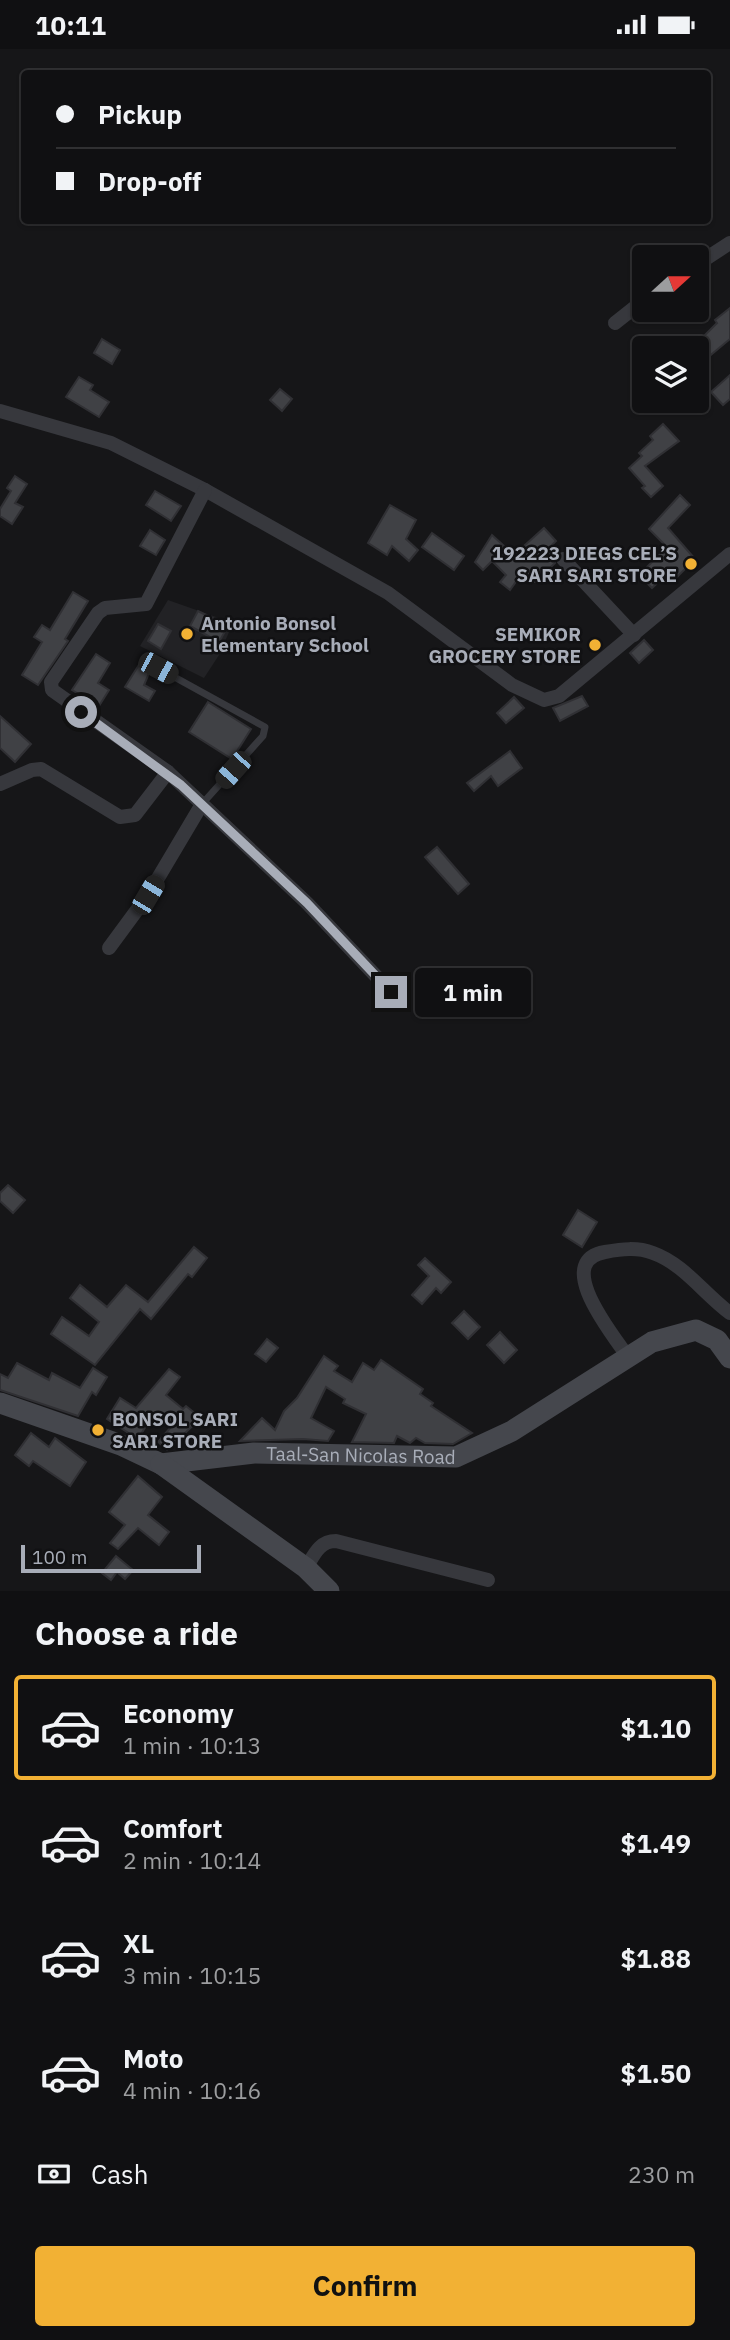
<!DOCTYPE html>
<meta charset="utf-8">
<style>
body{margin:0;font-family:"IBM Plex Sans",sans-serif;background:#1e1e20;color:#f1f3f6;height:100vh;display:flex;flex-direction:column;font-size:26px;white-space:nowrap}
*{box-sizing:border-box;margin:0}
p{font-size:23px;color:#9c9d9f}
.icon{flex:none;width:38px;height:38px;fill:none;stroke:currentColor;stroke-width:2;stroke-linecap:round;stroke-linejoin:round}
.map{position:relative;height:1542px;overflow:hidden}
.sheet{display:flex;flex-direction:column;background:#101012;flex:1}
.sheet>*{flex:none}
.banner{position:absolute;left:21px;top:21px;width:690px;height:154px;border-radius:7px;box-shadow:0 2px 5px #0004,0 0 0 2px #303032;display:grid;align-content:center;height:154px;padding:0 35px;background:#101012}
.needle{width:46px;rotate:69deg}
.buttons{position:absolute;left:632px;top:196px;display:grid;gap:14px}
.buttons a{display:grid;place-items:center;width:77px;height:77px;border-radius:7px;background:#101012;box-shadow:0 2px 5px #0004,0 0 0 2px #303032;font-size:35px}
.scale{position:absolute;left:21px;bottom:18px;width:180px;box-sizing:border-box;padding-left:7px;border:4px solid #a8adb8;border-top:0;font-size:19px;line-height:24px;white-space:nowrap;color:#a8adb8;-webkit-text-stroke:5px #111113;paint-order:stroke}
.end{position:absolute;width:32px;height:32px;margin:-16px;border:9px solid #a8adb8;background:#111;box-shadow:0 0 0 4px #111}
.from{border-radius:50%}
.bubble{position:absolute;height:49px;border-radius:7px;background:#101012;box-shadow:0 2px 5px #0004,0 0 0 2px #303032;font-size:23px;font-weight:700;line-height:49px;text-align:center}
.car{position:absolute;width:21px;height:42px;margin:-21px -10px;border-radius:9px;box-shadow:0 0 5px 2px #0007;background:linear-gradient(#222 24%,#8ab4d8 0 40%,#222 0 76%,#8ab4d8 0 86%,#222 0)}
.banner b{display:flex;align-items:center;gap:24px;height:66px;font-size:26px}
.banner b+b{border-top:2px solid #303032}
.banner i{width:18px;height:18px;background:#f1f3f6}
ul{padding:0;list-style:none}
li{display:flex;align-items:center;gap:21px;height:105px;margin:0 14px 10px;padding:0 21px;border:4px solid transparent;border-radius:7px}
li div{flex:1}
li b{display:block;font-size:26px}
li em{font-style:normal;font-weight:700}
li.current{border-color:#f2b134}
li>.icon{width:63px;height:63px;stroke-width:1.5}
h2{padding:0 35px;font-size:32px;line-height:84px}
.pay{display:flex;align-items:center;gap:18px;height:77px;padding:0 35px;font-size:26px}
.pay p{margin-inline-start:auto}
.primary-button{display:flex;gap:14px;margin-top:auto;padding:14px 35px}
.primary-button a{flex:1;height:80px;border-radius:7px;background:#f2b134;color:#111;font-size:28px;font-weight:700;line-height:80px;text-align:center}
.status{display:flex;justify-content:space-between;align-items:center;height:49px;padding:0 35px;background:#101012;direction:ltr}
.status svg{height:19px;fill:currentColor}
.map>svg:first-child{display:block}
.built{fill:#222225}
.building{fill:#404145;stroke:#303034;stroke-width:2}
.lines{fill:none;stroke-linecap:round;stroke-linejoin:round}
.lane{stroke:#37383d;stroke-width:7}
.street{stroke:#37383d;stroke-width:14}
.secondary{stroke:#45474d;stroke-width:21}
.route{stroke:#a8adb8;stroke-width:9}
.poi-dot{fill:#f2b134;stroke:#111113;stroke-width:2.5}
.labels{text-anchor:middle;stroke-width:5;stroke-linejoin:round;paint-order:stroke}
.poi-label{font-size:19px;font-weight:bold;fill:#a8adb8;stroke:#111113;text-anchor:end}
.street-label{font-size:19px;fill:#a8adb8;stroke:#111113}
</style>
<div class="status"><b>10:11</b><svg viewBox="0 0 49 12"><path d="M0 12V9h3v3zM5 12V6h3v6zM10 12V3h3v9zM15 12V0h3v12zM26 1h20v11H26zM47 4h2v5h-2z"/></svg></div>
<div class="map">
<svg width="730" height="1542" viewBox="0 0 730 1542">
<rect width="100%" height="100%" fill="#161618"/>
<polygon class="built" points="168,551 233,574 219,606 204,629 140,597"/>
<g class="building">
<polygon points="730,259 730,290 701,314 696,308 696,295 717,274 715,271"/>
<polygon points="102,290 120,301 112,315 94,304"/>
<polygon points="730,326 730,350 723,356 711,343"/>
<polygon points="79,328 93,336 90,341 109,353 99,368 66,348"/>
<polygon points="280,340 292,350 282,362 270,351"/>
<polygon points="663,375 679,392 645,417 663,437 651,448 642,439 645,437 629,419 642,407 639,404 653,391 650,387"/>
<polygon points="15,427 27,435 15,454 23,458 12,475 0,467 0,460 11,442 7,439"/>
<polygon points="155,442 181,457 171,472 146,456"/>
<polygon points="680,446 690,456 668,479 695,510 676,529 670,522 652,539 639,526 667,498 649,480"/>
<polygon points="390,456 416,471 406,490 418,501 409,512 392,497 387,506 368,494"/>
<polygon points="544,479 556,492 550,498 555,505 555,514 535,533 523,523 510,541 500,533 506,526 492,512 483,521 475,513 492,486 514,506"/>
<polygon points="150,481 165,491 156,506 140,497"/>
<polygon points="432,484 464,507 454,521 422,498"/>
<polygon points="73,543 88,552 65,590 68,592 38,636 22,626 42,593 34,588 42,576 50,581"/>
<polygon points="198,562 228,577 219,593 190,577"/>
<polygon points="158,575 171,582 161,600 148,592"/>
<polygon points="644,591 653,601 639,614 630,604"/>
<polygon points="96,605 110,614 98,634 109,641 99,657 72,641"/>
<polygon points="142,611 152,617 144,636 155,642 149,652 125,638"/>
<polygon points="582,647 588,657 560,672 553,659"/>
<polygon points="514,648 524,659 506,674 497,664"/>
<polygon points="208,653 251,680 232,710 189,683"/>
<polygon points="0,667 31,695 15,713 0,699"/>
<polygon points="510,702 522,719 498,737 491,727 474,742 467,734"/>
<polygon points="437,798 469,835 458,845 425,808"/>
<polygon points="8,1136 25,1151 13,1164 0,1152 0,1144"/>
<polygon points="578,1161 597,1173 582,1198 563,1186"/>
<polygon points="194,1198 207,1209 192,1228 188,1225 151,1270 140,1260 95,1316 51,1285 62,1268 89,1287 99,1273 70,1249 80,1236 107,1258 126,1236 148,1253"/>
<polygon points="425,1209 451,1233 441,1244 436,1239 422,1255 412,1246 429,1227 418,1216"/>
<polygon points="464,1262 480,1278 468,1290 452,1274"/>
<polygon points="500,1283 517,1301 504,1314 487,1296"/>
<polygon points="267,1290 278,1299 266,1313 255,1305"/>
<polygon points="324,1307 338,1317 334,1322 352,1333 363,1314 374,1321 381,1311 423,1340 420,1345 433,1354 431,1357 472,1384 453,1395 425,1394 416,1389 410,1394 397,1387 394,1394 352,1393 366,1365 343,1354 345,1350 326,1338 311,1369 334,1382 328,1392 303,1390 240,1392 262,1369 275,1381 284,1362 297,1349"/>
<polygon points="17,1314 49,1331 52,1324 80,1339 93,1319 107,1328 96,1346 92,1343 78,1367 0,1341 0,1325 8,1329"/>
<polygon points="169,1320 180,1328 166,1346 183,1360 186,1357 201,1369 167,1401 158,1393 171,1378 154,1364 138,1390 107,1370 120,1349 136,1359"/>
<polygon points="31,1384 49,1398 55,1389 86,1413 70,1437 33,1412 29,1417 15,1406"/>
<polygon points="138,1427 162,1448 148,1466 169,1483 159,1496 138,1479 118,1500 110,1494 125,1476 109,1463"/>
<polygon points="116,1507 133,1521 125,1530 117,1523 111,1531 102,1524"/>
</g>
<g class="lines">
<polyline class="lane" points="158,619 265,678 263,687 202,755"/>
<g class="street">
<polyline points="696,216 730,194"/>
<polyline points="615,274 644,251"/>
<polyline points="0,362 111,394 205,441 388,544 512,636 544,651 559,647 730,505"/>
<polyline points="205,441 146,555 105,559 98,564 51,633 52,641 168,723 307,854 391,943"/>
<polyline points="563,510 634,586"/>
<polyline points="0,735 32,721 41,720 120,768 135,766 168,723"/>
<polyline points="109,899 148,846 202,755"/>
<path d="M 628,1308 C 613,1286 552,1212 605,1203 C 622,1200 637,1198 653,1204 C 684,1215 705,1246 730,1264"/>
<path d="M 306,1519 C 314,1506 319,1492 336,1492 L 488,1531"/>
</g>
<g class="secondary">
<path id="s1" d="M 0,1354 L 121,1396 L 161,1415 L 254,1404 L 456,1408 L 512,1382 L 652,1293 L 696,1281 L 717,1291 L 730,1309"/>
<polyline points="161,1415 306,1519 329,1542"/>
</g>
</g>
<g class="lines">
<polyline class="route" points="81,663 181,736 307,854 391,943"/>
</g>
<g class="poi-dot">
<circle cx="691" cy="515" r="7"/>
<circle cx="187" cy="585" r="7"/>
<circle cx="595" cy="596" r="7"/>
<circle cx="98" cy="1381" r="7"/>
</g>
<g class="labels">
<g class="poi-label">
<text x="677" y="511">192223 DIEGS CEL’S<tspan x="677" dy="22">SARI SARI STORE</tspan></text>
<text x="201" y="581" text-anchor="start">Antonio Bonsol<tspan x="201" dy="22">Elementary School</tspan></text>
<text x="581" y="592">SEMIKOR<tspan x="581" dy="22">GROCERY STORE</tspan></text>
<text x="112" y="1377" text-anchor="start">BONSOL SARI<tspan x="112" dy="22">SARI STORE</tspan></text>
</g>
<g class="street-label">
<text dy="7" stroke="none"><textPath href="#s1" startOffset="373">Taal-San Nicolas Road</textPath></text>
</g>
</g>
</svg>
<div class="buttons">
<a><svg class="needle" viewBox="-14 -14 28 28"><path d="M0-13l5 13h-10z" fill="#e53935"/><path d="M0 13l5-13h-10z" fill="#9c9d9f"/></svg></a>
<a><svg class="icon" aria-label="layers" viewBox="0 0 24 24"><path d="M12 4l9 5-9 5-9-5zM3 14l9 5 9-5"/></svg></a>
</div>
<div class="scale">100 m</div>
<i class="end from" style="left:81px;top:663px"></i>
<i class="end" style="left:391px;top:943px"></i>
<div class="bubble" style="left:415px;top:919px;width:116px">1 min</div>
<i class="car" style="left:158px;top:619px;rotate:118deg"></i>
<i class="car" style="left:233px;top:721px;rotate:222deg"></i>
<i class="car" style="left:148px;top:846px;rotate:31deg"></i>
<div class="banner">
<b><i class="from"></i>Pickup</b>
<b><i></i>Drop-off</b>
</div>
</div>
<section class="sheet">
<h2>Choose a ride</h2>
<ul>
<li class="current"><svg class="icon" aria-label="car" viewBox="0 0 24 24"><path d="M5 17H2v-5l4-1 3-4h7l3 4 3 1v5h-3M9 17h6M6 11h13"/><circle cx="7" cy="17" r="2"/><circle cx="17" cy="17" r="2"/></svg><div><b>Economy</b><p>1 min · 10:13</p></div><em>$1.10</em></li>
<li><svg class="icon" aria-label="car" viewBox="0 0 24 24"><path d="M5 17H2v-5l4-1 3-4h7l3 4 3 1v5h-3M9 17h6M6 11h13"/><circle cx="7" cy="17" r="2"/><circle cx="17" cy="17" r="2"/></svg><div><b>Comfort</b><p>2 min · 10:14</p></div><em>$1.49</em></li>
<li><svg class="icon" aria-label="car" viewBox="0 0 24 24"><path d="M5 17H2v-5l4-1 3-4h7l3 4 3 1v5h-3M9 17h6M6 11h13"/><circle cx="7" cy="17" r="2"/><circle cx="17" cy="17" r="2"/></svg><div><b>XL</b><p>3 min · 10:15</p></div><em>$1.88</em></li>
<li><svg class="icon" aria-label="car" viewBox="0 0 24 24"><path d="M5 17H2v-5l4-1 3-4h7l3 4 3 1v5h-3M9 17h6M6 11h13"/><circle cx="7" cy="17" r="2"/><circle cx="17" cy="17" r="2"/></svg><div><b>Moto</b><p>4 min · 10:16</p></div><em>$1.50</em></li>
</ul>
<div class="pay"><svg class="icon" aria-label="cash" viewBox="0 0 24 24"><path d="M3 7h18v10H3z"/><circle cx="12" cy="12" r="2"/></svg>Cash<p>230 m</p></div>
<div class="primary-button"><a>Confirm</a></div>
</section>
